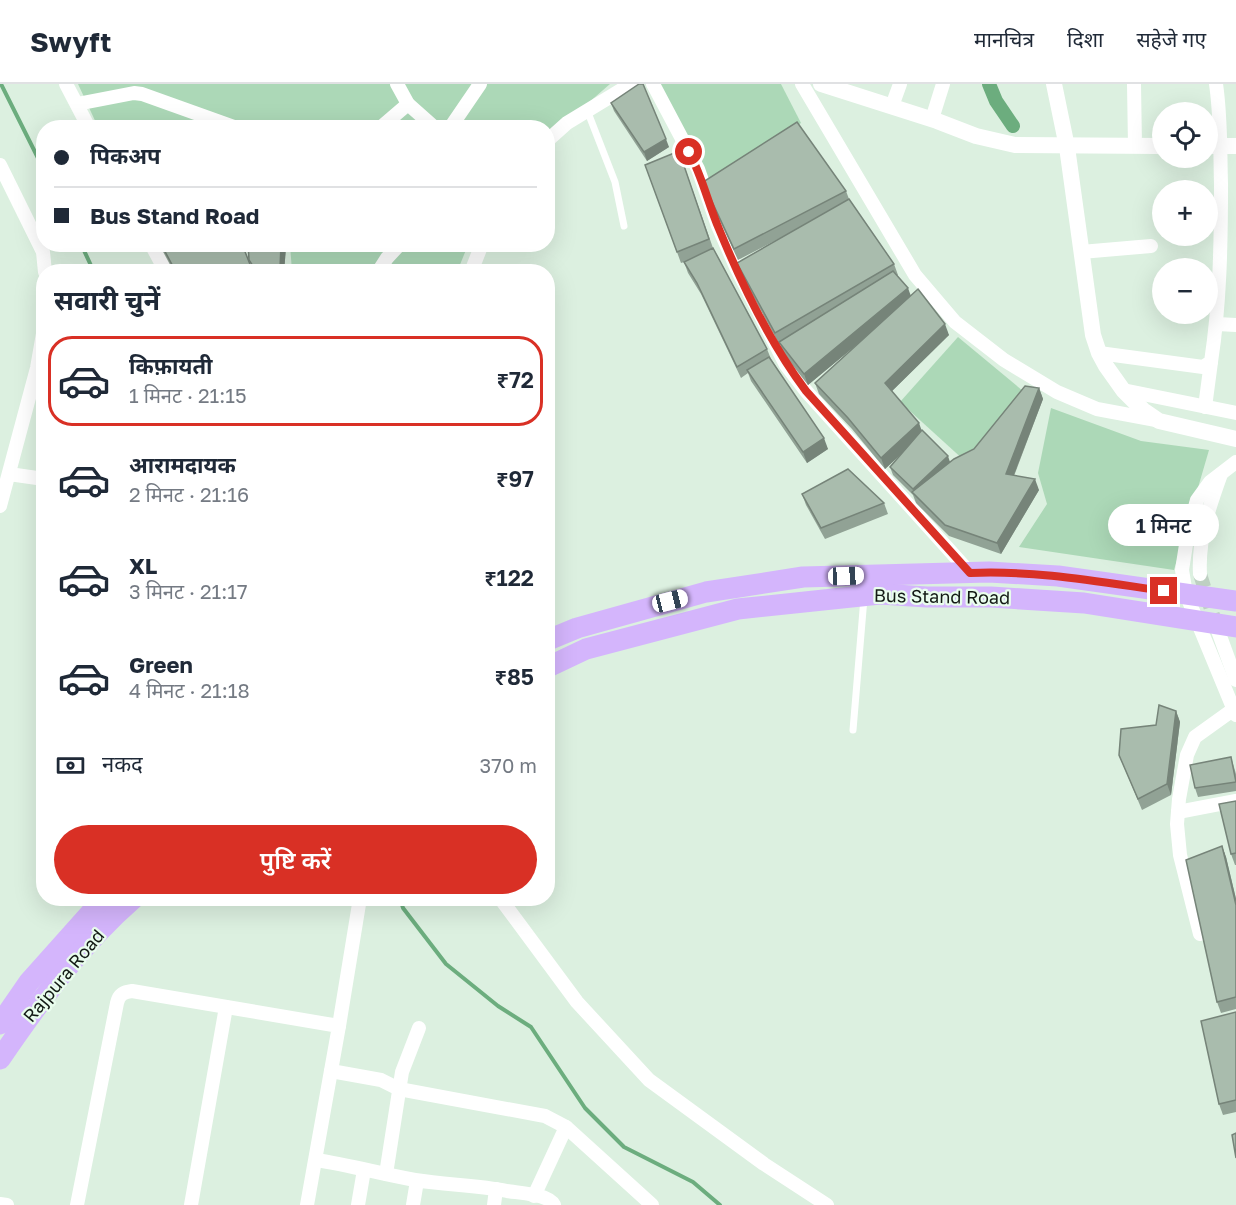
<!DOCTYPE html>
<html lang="hi">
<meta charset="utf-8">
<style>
body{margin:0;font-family:"Golos Text","Noto Sans Devanagari",sans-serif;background:#f6f6f7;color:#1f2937;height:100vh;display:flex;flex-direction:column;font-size:22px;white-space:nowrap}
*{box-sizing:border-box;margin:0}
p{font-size:20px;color:#747a83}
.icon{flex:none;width:33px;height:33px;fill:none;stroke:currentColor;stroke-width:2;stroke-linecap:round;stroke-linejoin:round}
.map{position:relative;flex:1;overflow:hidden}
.sheet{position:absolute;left:36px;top:180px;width:519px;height:642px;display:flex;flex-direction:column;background:#fff;border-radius:24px;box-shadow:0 6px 24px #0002}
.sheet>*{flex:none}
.hud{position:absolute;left:36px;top:36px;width:519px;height:132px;border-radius:24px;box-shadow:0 6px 24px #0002;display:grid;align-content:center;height:132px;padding:0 18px;background:#fff}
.fabs{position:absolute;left:1152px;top:18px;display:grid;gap:12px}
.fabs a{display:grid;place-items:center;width:66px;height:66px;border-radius:50%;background:#fff;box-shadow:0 6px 24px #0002;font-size:30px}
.end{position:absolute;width:27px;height:27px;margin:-14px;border:8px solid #d93025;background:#fff;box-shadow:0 0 0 3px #fff}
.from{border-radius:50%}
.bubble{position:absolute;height:42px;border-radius:21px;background:#fff;box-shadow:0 6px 24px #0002;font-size:20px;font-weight:600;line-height:42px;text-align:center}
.car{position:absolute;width:18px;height:36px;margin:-18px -9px;border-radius:8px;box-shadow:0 0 4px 2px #0007;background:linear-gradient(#fff 24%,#345 0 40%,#fff 0 76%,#345 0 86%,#fff 0)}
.hud b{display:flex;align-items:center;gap:21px;height:57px;font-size:22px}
.hud b+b{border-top:2px solid #e0e1e3}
.hud i{width:15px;height:15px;background:#1f2937}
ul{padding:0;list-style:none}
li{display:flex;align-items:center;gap:18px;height:90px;margin:0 12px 9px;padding:0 6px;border:3px solid transparent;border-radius:24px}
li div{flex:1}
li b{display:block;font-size:22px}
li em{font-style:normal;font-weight:600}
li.current{border-color:#d93025}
li>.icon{width:54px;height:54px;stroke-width:1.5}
h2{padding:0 18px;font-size:27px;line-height:72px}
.pay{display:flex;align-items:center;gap:15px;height:66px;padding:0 18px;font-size:22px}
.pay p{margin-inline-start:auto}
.action{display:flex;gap:12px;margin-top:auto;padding:12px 18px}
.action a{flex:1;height:69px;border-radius:36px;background:#d93025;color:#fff;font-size:24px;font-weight:600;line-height:69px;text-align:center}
header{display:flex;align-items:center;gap:36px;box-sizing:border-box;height:84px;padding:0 30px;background:#fff;border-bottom:2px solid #e0e1e3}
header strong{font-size:28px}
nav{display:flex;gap:33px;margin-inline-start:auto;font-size:21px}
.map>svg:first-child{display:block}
.green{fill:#acd8b7}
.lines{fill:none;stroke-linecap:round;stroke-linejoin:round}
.stream{stroke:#6cad7e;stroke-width:4}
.canal{stroke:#6cad7e;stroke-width:14}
.minor-tunnel{stroke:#bed0c2;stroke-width:14;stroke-dasharray:14 7;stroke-linecap:butt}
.service{stroke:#fff;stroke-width:7}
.minor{stroke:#fff;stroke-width:14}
.tertiary{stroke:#fff;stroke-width:16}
.primary{stroke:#d4b5fc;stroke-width:21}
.wall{fill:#91a295}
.shaded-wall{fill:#768479}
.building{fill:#a9bcad;stroke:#768479;stroke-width:1.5}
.route{stroke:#d93025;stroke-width:8}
.labels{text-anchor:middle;stroke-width:4.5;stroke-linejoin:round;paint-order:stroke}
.street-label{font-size:18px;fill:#131a15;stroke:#e9fded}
</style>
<header>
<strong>Swyft</strong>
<nav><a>मानचित्र</a><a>दिशा</a><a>सहेजे गए</a></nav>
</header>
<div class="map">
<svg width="1236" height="1121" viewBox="0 0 1236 1121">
<rect width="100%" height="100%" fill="#dcf0e0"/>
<g class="green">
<polygon points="78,0 610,0 548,54 548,44 98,43"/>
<polygon points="659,0 781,0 801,39 708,96"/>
<polygon points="290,161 468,161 457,188 292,187"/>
<polygon points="958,253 1023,307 966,378 900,318"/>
<polygon points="1051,324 1141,357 1209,366 1174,486 1019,463 1047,420 1038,389"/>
</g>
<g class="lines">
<g class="stream">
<polyline points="1,0 44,86"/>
<polyline points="81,160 94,188"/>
<polyline points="400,814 403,824 446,880 498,922 531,943 585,1024 624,1063 693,1098 720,1121"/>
</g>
<polyline class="canal" points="989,0 996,17 1013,42"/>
<polyline class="minor-tunnel" points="1200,490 1217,544"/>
<g class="service">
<polyline points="587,26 615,98 624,142"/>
<polyline points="853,646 864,514"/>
</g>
<g class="minor">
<polyline points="66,0 89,44"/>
<polyline points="397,0 408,20 435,44"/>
<polyline points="653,0 698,85 718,142 736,183 786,281 806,307 970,489"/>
<polyline points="802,0 915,191 955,238 1004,276 1057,308 1097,325 1156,336"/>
<polyline points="1134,0 1135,62"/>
<polyline points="77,20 134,9 142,10 237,44"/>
<polyline points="892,22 900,0"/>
<polyline points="932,35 943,0"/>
<polyline points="380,44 408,20"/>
<polyline points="450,44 480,0"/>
<polyline points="548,56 567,39 631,0"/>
<polyline points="0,81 43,168 45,188"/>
<polyline points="151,160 166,188"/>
<polyline points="1081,168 1151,162"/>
<polyline points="378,188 387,174 400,160"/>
<polyline points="471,188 482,160"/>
<polyline points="1217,240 1236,241"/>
<path d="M 1099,269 L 1203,283 L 1211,278 C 1220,219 1221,160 1221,100 C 1220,66 1221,34 1216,0"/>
<polyline points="1123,306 1236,329"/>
<polyline points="1205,323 1211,278"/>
<polyline points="1236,378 1210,398 1197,416 1188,448 1182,486 1186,510 1236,631"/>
<polyline points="9,390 44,395"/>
<polyline points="0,422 37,284 44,244"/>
<path d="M 1200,490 C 1198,455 1209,423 1221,390"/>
<polyline points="1217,544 1236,596"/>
<polyline points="1178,728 1236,717"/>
<polyline points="500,814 577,918 649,996 764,1080 827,1121"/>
<polyline points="1200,850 1180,771 1177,740 1179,715 1187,671 1195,653 1234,625"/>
<polyline points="339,942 360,814"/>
<polyline points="331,987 381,996 399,1005 545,1032 566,1043 652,1121"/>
<path d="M 316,1076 C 350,1081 381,1090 415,1096 C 446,1101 477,1101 507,1107 C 519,1109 549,1110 554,1121"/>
<polyline points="386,1090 402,988 419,944"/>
<polyline points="534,1112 566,1043"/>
<polyline points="0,1120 7,1121"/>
<path d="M 77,1121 L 117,919 C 119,910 124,908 132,907 L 339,942 L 307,1121"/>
<polyline points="191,1121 226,923"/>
<polyline points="358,1121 364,1086"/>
<polyline points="413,1121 417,1097"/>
<polyline points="494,1121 496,1105"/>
</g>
<g class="tertiary">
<polyline points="821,0 937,37 976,52 1015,61 1162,62"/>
<polyline points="1054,0 1067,63 1093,251 1099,269 1106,282 1123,306 1143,326 1159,337 1236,355"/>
<polyline points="1208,62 1236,62"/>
</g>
<g class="primary">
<polyline points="548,556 577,544 706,508 803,493 989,488 1058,492 1236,517"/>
<polyline points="548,583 586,565 738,525 880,510 927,513 991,513 1084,519 1236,543"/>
<polyline points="0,940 29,898 104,814"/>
<path d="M 0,975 C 39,918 81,860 134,814"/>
</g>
</g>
<g class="wall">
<polygon points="611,19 669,63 647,77 614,27"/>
<polygon points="679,67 713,164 767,265 771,275 828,365 807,379 751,297 748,289 741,294 701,210 688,189 684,178 687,177 681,179 645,81"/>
<polygon points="703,98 846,107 849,115 894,180 898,191 897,191 911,212 949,251 892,307 921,347 950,378 974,365 1039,304 1043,315 1014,392 1039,406 1001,470 949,452 916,419 913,411 893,391 890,383 902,369 885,385 852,345 819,310 815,299 867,252 808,301 783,269 780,260 779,260 741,190 737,179 782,153 738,176 707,109"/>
<polygon points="159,160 242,160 253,188 174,188"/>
<polygon points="248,160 285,160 286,163 284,188 254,188 249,176"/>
<polygon points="802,410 884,419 888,430 825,455 806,421"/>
<polygon points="1176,627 1180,638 1171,711 1142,726 1119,671 1156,641"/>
<polygon points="1231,673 1236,690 1236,707 1198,713 1195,704"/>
<polygon points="1236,717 1236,781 1235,781 1231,770"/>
<polygon points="1222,762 1226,773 1236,815 1236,925 1221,929 1217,918"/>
<polygon points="1236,928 1236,1028 1223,1031 1219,1020"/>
</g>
<g class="shaded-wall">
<polygon points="666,55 669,63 647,77 644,68"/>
<polygon points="281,160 285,160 286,163 284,188 280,185"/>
<polygon points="908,204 912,215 808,301 804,290"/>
<polygon points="945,240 949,251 889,310 885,299"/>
<polygon points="1039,304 1043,315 1010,401 1006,390"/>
<polygon points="919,339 923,350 885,385 881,374"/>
<polygon points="824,354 828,365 807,379 803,368"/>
<polygon points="948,372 951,381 915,411 913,405"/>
<polygon points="1035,395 1039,406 1001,470 997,459"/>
<polygon points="1176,627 1180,638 1171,711 1167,700"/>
<polygon points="1222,762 1226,773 1236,815 1236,821"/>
</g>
<g class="building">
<polygon points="639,0 643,0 666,55 644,68 611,19"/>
<polygon points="797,38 846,107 734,165 703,98"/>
<polygon points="679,67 709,155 677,168 645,81"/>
<polygon points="849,115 894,180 775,249 737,179"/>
<polygon points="161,160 242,160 253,188 176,188"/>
<polygon points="248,160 281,160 280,185 284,188 257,188 249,176"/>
<polygon points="713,164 767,265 737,283 697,199 684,178"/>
<polygon points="893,187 908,204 804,290 779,258"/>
<polygon points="918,205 945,240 885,299 919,339 881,374 848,334 815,299"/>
<polygon points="769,273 824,354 803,368 747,286"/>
<polygon points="1025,302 1039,304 1006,390 1035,395 997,459 945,441 912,408 954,375 974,365"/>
<polygon points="922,346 948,372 913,405 890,383"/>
<polygon points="848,385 884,419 821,444 802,410"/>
<polygon points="1159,621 1176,627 1167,700 1138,715 1119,671 1121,645 1156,641"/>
<polygon points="1231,673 1236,698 1195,704 1190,681"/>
<polygon points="1236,717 1236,769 1231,770 1219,720"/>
<polygon points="1222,762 1236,821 1236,913 1217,918 1186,776"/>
<polygon points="1236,928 1236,1016 1219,1020 1201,937"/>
<polygon points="1236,1049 1236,1074 1232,1051"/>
</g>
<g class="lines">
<path class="route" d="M 689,68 C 702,92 708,119 719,145 C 742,201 769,258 806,307 L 970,489 C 1036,486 1100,498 1164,507"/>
</g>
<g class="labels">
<g class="street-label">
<text transform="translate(942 513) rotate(1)" y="6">Bus Stand Road</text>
<text transform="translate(64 892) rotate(-50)" y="6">Rajpura Road</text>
</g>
</g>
</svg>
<div class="fabs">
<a><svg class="icon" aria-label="locate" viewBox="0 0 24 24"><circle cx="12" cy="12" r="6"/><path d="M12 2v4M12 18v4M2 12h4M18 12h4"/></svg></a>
<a>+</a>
<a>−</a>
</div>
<i class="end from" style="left:689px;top:68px"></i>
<i class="end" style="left:1164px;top:507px"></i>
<div class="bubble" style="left:1108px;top:420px;width:111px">1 मिनट</div>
<i class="car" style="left:846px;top:492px;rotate:88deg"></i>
<i class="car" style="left:670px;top:517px;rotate:76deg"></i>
<div class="hud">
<b><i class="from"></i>पिकअप</b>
<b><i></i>Bus Stand Road</b>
</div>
<section class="sheet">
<h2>सवारी चुनें</h2>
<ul>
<li class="current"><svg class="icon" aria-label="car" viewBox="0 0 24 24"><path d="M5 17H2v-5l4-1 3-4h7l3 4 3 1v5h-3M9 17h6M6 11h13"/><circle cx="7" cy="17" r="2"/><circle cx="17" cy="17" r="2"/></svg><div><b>किफ़ायती</b><p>1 मिनट · 21:15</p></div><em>₹72</em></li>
<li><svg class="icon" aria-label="car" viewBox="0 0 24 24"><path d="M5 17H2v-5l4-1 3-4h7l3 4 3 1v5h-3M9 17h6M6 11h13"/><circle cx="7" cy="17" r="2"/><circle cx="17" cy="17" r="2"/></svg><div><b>आरामदायक</b><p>2 मिनट · 21:16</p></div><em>₹97</em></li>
<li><svg class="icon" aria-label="car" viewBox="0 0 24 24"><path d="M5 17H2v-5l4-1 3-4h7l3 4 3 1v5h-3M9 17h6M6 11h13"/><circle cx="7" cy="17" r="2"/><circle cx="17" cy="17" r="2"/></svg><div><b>XL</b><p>3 मिनट · 21:17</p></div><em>₹122</em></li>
<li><svg class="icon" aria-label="car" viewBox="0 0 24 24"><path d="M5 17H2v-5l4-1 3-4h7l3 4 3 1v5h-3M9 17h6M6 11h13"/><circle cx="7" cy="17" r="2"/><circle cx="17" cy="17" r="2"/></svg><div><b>Green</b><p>4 मिनट · 21:18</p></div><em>₹85</em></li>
</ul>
<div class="pay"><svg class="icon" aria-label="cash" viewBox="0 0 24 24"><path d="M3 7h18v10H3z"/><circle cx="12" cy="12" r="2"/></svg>नकद<p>370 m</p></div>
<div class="action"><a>पुष्टि करें</a></div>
</section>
</div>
